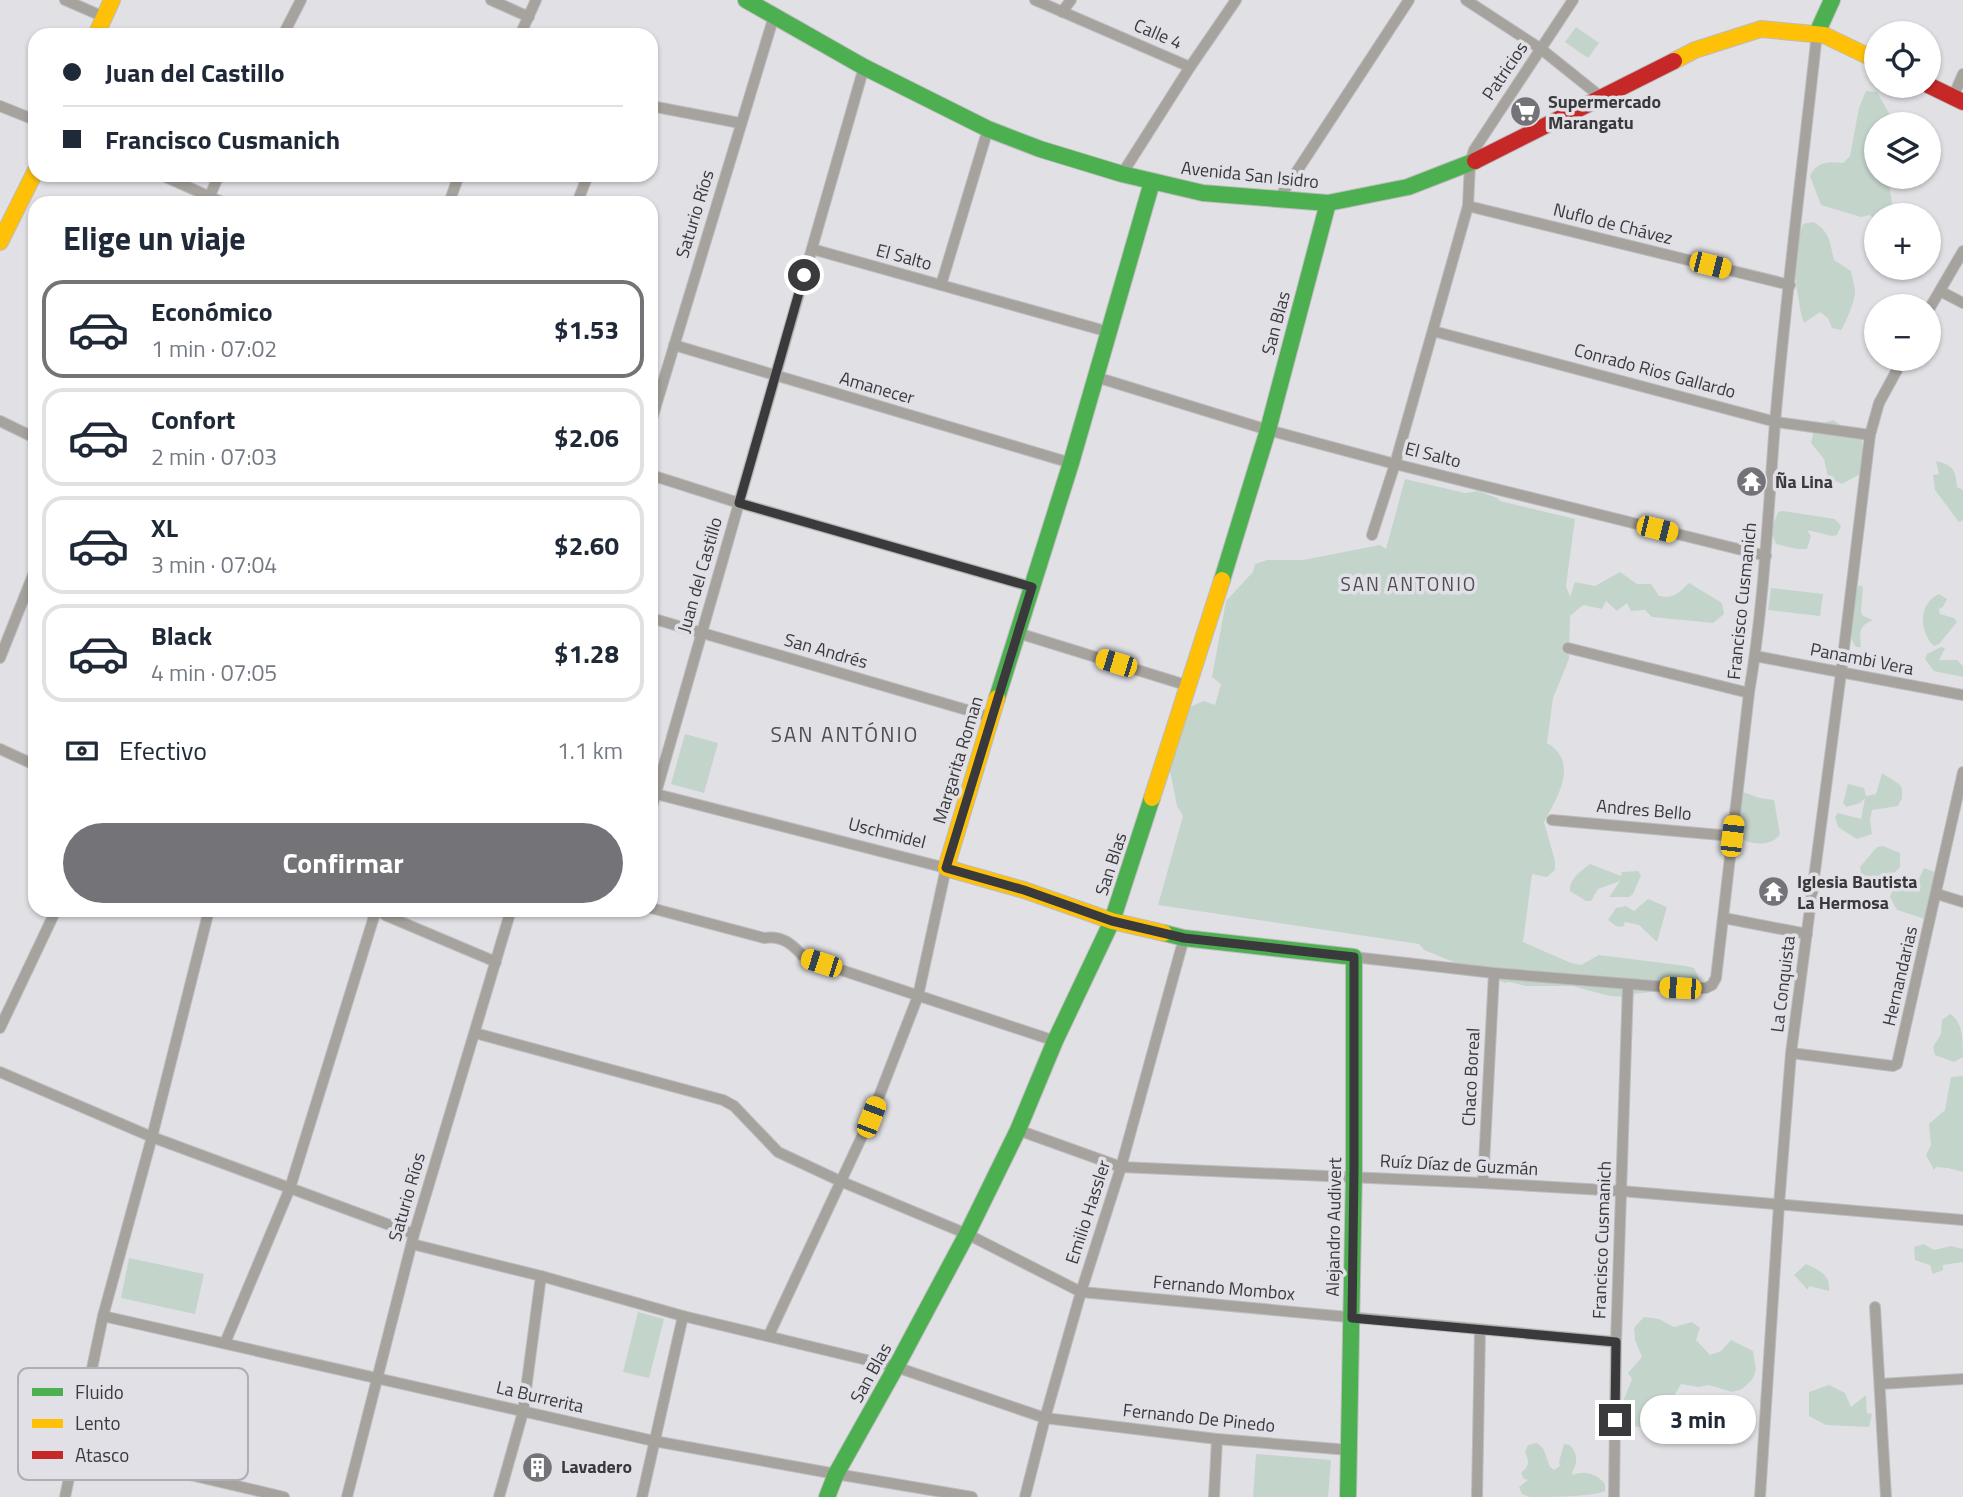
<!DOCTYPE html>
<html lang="es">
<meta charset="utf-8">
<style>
body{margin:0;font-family:"Titillium Web",sans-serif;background:#f2f2f3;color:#1f2937;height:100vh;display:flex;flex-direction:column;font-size:26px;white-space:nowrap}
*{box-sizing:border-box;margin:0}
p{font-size:23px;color:#747a83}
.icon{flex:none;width:38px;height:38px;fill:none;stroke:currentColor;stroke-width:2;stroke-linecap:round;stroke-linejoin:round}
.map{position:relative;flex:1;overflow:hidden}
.sheet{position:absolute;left:28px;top:196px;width:630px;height:721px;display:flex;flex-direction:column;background:#fff;border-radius:21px;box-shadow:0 2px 5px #0004}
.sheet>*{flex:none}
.top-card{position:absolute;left:28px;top:28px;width:630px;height:154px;border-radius:21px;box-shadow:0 2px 5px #0004;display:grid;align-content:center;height:154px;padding:0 35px;background:#fff}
.tools{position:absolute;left:1864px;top:21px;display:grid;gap:14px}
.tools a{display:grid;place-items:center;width:77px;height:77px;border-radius:50%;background:#fff;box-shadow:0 2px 5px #0004;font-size:35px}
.end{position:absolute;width:32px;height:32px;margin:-16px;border:9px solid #3a3a3d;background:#fff;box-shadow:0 0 0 4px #fff}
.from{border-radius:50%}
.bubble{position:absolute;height:49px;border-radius:24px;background:#fff;box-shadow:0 2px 5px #0004;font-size:23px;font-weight:700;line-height:49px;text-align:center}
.car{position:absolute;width:21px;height:42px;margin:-21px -10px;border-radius:9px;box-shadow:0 0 5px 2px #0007;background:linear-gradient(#f5c518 24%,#345 0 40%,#f5c518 0 76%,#345 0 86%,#f5c518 0)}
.top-card b{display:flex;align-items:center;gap:24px;height:66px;font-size:26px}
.top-card b+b{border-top:2px solid #e0e1e3}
.top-card i{width:18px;height:18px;background:#1f2937}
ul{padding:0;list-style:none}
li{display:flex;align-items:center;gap:21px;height:98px;margin:0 14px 10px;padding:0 21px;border:4px solid #e0e1e3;border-radius:21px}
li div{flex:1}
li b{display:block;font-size:26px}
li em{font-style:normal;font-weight:700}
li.active{border-color:#747478}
li>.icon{width:63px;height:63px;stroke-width:1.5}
h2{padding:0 35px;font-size:32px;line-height:84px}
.pay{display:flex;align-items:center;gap:18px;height:77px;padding:0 35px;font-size:26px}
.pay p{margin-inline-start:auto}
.cta{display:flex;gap:14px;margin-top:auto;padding:14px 35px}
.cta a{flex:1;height:80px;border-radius:42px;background:#747478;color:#fff;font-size:28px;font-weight:700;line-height:80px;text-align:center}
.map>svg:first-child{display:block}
.green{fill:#c3d4cb}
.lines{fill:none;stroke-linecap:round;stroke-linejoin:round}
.street-casing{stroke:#bdbdbf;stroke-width:12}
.fast-casing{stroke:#bdbdbf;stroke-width:18}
.slow-casing{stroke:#bdbdbf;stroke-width:18}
.jam-casing{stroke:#bdbdbf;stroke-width:18}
.street{stroke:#a6a39e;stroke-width:10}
.fast{stroke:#4caf50;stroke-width:16}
.slow{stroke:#ffc107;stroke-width:16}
.jam{stroke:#c62828;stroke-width:16}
.route{stroke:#3a3a3d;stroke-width:9}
.labels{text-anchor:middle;stroke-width:7;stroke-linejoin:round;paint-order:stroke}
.street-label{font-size:18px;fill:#3a3a3d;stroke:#e0e0e6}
.poi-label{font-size:18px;font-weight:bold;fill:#3a3a3d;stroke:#e0e0e6;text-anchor:start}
.neighbourhood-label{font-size:19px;letter-spacing:2px;fill:#4d4d52;stroke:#e0e0e6}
.quarter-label{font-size:21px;letter-spacing:2px;fill:#4d4d52;stroke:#e0e0e6}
.key{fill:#e0e0e6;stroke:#aeaeb3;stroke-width:2}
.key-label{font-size:19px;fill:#3a3a3d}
</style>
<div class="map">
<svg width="1963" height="1497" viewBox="0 0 1963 1497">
<rect width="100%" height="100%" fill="#e1e1e5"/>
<g class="green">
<polygon points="1576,27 1599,43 1588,58 1565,42"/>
<path d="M 1866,91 L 1877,92 L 1892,119 L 1912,124 L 1876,124 L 1876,177 L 1888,177 L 1892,204 L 1882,215 L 1876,215 L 1874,219 L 1870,215 L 1861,217 L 1821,205 L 1810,176 C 1816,162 1828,161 1843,163 L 1850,156 L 1859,108 Z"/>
<path d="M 1813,222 C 1830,231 1830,243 1834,260 L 1851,271 C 1852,277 1854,284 1855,290 C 1856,298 1846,323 1841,330 L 1832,328 L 1828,318 L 1820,312 L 1804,323 L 1801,314 L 1792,259 L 1803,224 Z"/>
<polygon points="1833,420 1862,439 1864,472 1842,484 1828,477 1824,459 1811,443 1815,425"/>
<path d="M 1936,461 C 1953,465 1956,470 1957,487 L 1963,490 L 1963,520 L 1959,522 L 1935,490 L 1933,475 L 1939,474 Z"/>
<path d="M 1405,479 L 1465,493 L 1478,491 L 1497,498 L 1500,501 L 1575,519 L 1566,586 L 1570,597 L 1575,582 L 1595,586 L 1620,572 L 1637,584 L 1651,584 L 1659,596 C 1675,599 1678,593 1689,583 L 1722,603 L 1724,614 L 1713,623 L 1652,617 L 1645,610 L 1631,611 L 1627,603 L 1617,611 L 1606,601 L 1602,609 L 1583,605 L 1570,616 L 1569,659 L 1553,698 L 1547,743 C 1580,762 1557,798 1544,822 L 1555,861 L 1555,870 L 1547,877 L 1532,874 L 1523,942 L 1571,963 L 1581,965 L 1599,955 L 1686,966 L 1694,968 L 1699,978 L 1696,987 L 1633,994 L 1631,997 L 1610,996 L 1572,986 L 1526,986 L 1509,982 L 1505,983 L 1424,950 L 1419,944 L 1158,905 L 1183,816 L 1177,806 L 1169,766 L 1185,709 L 1204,701 L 1215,705 L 1221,684 L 1212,677 L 1226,601 L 1253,572 L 1255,564 L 1267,560 L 1303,560 L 1380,545 L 1386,549 Z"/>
<polygon points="1783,511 1835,519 1841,526 1837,535 1832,536 1807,530 1811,536 1807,549 1797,549 1776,544 1771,530 1778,512"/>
<path d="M 1859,585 L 1863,587 L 1861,612 L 1863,616 L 1873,620 C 1858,626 1860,632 1861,647 L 1856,647 C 1845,635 1852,598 1859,585 Z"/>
<polygon points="1771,588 1823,594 1820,616 1768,610"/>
<path d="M 1939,594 L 1947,599 L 1943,607 L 1939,609 L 1940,614 L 1954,618 L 1957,622 L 1939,644 L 1934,646 C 1919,632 1918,603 1939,594 Z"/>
<polygon points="1941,647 1945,648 1939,660 1957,660 1963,666 1963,677 1934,671 1925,659 1927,654"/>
<polygon points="685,734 718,743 704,793 671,784"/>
<polygon points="1882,773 1899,784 1902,788 1902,798 1898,806 1872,810 1870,819 1872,834 1857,839 1838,827 1835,817 1838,813 1861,819 1865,798 1860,803 1846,807 1843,803 1848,784 1864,788 1866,796 1876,794"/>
<path d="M 1737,790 L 1760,798 L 1774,800 L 1780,834 C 1772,848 1747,845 1736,835 Z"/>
<path d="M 1883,846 L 1900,853 L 1900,867 C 1893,875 1885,878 1880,887 L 1865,885 L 1863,882 L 1860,867 L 1877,847 Z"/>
<path d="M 1590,864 L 1621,876 L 1622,872 L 1638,871 L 1641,875 L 1633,894 L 1629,897 L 1609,897 L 1620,881 L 1598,889 L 1591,901 L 1586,901 L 1570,891 C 1569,879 1581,871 1590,864 Z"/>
<polygon points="1924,868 1935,872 1939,876 1925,919 1897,910 1890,897 1894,887 1918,881"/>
<polygon points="1648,899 1667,907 1657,942 1639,925 1625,922 1623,927 1616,926 1608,920 1616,908 1626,906 1634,911"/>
<path d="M 1950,1014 C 1963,1021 1963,1041 1963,1057 L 1954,1062 L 1935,1055 L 1933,1047 L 1941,1034 L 1942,1020 Z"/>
<polygon points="1963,1076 1963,1172 1948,1168 1936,1167 1934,1170 1926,1155 1931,1145 1929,1124 1945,1110 1951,1077"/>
<polygon points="1924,1244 1934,1250 1951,1246 1963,1249 1963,1262 1943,1265 1943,1270 1933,1274 1930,1265 1915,1260 1914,1247"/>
<polygon points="129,1258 204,1274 195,1314 121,1298"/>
<path d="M 1806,1264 C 1819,1270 1831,1275 1829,1291 L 1809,1286 L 1808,1290 L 1794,1275 Z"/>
<polygon points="638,1312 664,1319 649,1378 623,1372"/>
<polygon points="1644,1317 1659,1319 1674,1327 1692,1322 1700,1328 1696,1340 1710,1355 1721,1351 1731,1340 1753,1351 1756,1370 1752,1380 1742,1389 1732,1392 1709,1385 1699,1387 1681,1384 1675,1394 1683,1414 1676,1432 1663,1431 1649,1425 1638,1427 1631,1426 1622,1404 1632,1379 1628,1373 1642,1357 1635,1340 1634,1328"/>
<polygon points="1829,1385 1845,1393 1851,1407 1866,1395 1867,1413 1872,1414 1869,1427 1826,1425 1809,1416 1809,1392"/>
<path d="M 1537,1443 L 1543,1448 L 1550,1467 L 1554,1470 L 1560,1466 L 1559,1462 L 1564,1444 L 1570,1445 C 1578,1455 1578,1462 1572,1472 L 1573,1475 C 1585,1470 1597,1474 1605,1484 L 1605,1491 C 1592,1497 1547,1497 1530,1497 L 1522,1494 L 1519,1487 L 1528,1480 L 1524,1479 L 1521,1473 C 1530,1465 1529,1462 1525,1452 L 1528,1445 Z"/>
<polygon points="1256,1454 1331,1460 1328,1497 1253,1497"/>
</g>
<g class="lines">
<defs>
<g id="street">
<polyline points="65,0 104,17"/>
<polyline points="491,0 529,17"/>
<polyline points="1035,0 1190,67"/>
<polyline points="1466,0 1541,49 1601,97"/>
<polyline points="1062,12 1071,0"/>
<polyline points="283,35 301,0"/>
<polyline points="520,35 536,0"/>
<polyline points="1953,97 1963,74"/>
<polyline points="0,106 35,120"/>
<polyline points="651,106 740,123"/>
<polyline points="1122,174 1190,67 1236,0"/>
<polyline points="161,175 224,203"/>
<polyline points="208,200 219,175"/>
<polyline points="1278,200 1409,0"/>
<polyline points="449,203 459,175"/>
<polyline points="577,203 588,175"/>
<polyline points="1468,206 1790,285"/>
<polyline points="812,249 1109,332"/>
<polyline points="941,285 988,129"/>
<polyline points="1940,291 1963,303"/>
<polyline points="1928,311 1963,251"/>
<polyline points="1433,331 1776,422 1870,435"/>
<polyline points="674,345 1071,463"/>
<polyline points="1096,377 1268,430 1395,464 1766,556"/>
<polyline points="0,421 35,438"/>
<polyline points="651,422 774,16"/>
<polyline points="651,475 739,503 1032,587"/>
<polyline points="1372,535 1395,464 1468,206 1470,163 1474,150 1573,0"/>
<polyline points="651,618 991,717"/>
<polyline points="1018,633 1189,686"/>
<polyline points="1568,648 1749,693"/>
<polyline points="1755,656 1963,695"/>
<polyline points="0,658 35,570"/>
<polyline points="0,749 35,765"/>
<polyline points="656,794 946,868 918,996 871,1117 769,1335"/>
<polyline points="651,810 864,67"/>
<polyline points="1552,820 1732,836"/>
<polyline points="1937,894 1963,902"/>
<path d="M 651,908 L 764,938 C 783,935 793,945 805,958 L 1055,1041"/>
<polyline points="378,910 387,916 496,962"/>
<polyline points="1724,918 1807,934"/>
<path d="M 1354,957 L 1494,973 L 1680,988 L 1706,988 L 1712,985 L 1716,978 L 1749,693 C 1764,604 1768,513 1775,423 C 1786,293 1803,163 1817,33"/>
<polyline points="0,1028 56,910"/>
<polyline points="475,1033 723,1100 734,1106 778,1152 840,1181 967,1234 1081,1292 1616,1342"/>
<polyline points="1791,1053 1893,1066 1897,1064 1963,772"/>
<polyline points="0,1072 152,1137 414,1234"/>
<polyline points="1018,1130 1121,1167 1483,1183 1621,1191 1963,1220"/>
<polyline points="1483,1183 1494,973"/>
<polyline points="412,1244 541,1276 683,1316 896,1367 1045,1418 1217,1439 1349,1450"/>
<polyline points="1875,1307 1886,1497"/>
<polyline points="103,1316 654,1441 836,1474 972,1497"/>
<polyline points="225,1343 290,1188 376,910"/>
<polyline points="1880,1384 1963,1379"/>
<polyline points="75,1448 284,1497"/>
<polyline points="65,1497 103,1316 152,1137 209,910"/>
<polyline points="347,1497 414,1234 511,910"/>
<polyline points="499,1497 523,1412 541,1276"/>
<polyline points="642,1497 683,1316"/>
<polyline points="1025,1497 1045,1418 1081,1292 1121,1167 1184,938"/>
<polyline points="1214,1497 1217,1439"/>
<polyline points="1477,1497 1480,1330"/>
<polyline points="1614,1497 1616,1342 1628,985"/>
<polyline points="1760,1497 1779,1205 1791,1053 1841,673 1870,435 1879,403 1903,359"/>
</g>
<g id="fast">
<polyline points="746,0 864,67 988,129 1040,149 1122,174 1203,193 1328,203 1408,187 1475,161"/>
<polyline points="1817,33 1832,0"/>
<polyline points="1222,580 1268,430 1328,203"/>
<polyline points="997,698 1071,463 1152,182"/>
<polyline points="1164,933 1184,938 1354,957 1354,1170 1348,1497"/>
<polyline points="827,1497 836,1474 896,1367 967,1234 1018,1130 1055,1041 1112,921 1152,798"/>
</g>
<g id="slow">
<polyline points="96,35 112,0"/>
<polyline points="1674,61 1695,50 1761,29 1824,35 1876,60"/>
<polyline points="0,242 35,172"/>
<polyline points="997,698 946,868 1024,890 1112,921 1164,933"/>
<polyline points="1152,798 1222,580"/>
</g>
<g id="jam">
<polyline points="1928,85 1963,102"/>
<polyline points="1475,161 1674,61"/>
</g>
</defs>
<use href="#street" class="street-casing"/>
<use href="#fast" class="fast-casing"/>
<use href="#slow" class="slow-casing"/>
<use href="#jam" class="jam-casing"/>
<use href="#street" class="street"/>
<use href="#fast" class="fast"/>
<use href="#slow" class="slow"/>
<use href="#jam" class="jam"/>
</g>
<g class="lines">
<polyline class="route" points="804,275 739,503 1032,587 946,868 1024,890 1112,921 1184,938 1354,957 1354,1170 1352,1318 1616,1342 1615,1420"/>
</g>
<defs>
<symbol id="supermarket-disc" viewBox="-11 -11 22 22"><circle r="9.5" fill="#747478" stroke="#e0e0e6"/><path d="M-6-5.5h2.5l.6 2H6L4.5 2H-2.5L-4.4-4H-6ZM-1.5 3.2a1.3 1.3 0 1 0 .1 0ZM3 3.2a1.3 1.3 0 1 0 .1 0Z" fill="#fff"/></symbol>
<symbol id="temple-disc" viewBox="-11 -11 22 22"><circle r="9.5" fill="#747478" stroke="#e0e0e6"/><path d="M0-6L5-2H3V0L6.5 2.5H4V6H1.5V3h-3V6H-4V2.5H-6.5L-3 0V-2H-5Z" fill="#fff"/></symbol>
<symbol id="building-disc" viewBox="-11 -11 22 22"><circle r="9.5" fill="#747478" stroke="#e0e0e6"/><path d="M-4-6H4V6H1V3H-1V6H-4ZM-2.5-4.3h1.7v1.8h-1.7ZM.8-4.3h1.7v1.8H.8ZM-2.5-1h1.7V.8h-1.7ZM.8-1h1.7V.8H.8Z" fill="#fff"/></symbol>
</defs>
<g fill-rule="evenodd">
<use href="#supermarket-disc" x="1508" y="94" width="35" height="35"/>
<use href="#temple-disc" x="1734" y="464" width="35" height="35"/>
<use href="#temple-disc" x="1756" y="874" width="35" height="35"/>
<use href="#building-disc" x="520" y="1450" width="35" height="35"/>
</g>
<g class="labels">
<g class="street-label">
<text transform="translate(1158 34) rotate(23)" y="6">Calle 4</text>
<text transform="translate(1505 71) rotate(-56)" y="6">Patricios</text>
<text transform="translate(1250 175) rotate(6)" y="6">Avenida San Isidro</text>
<text transform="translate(695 214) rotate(-73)" y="6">Saturio Ríos</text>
<text transform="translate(1613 224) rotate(14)" y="6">Nuflo de Chávez</text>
<text transform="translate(904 257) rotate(15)" y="6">El Salto</text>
<text transform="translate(1276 323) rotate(-75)" y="6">San Blas</text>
<text transform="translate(1655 371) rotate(15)" y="6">Conrado Rios Gallardo</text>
<text transform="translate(877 388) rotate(16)" y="6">Amanecer</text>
<text transform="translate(1433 455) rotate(14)" y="6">El Salto</text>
<text transform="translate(700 575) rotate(-74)" y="6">Juan del Castillo</text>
<text transform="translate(1742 601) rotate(-84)" y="6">Francisco Cusmanich</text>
<text transform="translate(826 651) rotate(16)" y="6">San Andrés</text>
<text transform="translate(1862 659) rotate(11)" y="6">Panambi Vera</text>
<text transform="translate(958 760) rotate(-73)" y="6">Margarita Roman</text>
<text transform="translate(1644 810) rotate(5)" y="6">Andres Bello</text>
<text transform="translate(887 833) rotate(14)" y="6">Uschmidel</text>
<text transform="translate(1111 864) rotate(-72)" y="6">San Blas</text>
<text transform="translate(1900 976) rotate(-77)" y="6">Hernandarias</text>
<text transform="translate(1783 984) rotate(-83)" y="6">La Conquista</text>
<text transform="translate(1471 1077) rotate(-87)" y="6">Chaco Boreal</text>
<text transform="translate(1459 1165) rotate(3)" y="6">Ruíz Díaz de Guzmán</text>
<text transform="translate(407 1197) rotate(-74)" y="6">Saturio Ríos</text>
<text transform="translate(1088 1212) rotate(-72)" y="6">Emilio Hassler</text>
<text transform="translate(1334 1227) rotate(-89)" y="6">Alejandro Audivert</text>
<text transform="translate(1602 1240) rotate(-88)" y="6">Francisco Cusmanich</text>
<text transform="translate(1224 1288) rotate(5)" y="6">Fernando Mombox</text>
<text transform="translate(871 1373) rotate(-61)" y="6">San Blas</text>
<text transform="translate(540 1397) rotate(13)" y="6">La Burrerita</text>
<text transform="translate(1199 1418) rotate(6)" y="6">Fernando De Pinedo</text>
</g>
<g class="poi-label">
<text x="1548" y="108">Supermercado<tspan x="1548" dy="21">Marangatu</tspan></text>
<text x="1775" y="488">Ña Lina</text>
<text x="1797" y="888">Iglesia Bautista<tspan x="1797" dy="21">La Hermosa</tspan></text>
<text x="561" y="1473">Lavadero</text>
</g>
<g class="neighbourhood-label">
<text x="1409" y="591">SAN ANTONIO</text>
</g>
<g class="quarter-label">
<text x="845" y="742">SAN ANTÓNIO</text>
</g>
</g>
<rect x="18" y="1368" width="230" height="112" rx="10" class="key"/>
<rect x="32" y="1388" width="31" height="8" fill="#4caf50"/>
<rect x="32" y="1419" width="31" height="9" fill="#ffc107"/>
<rect x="32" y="1451" width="31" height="8" fill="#c62828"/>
<g class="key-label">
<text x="75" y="1399">Fluido</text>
<text x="75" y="1430">Lento</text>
<text x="75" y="1462">Atasco</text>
</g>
</svg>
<div class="tools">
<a><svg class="icon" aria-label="locate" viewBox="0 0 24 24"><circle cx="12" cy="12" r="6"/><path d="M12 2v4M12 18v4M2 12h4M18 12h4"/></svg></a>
<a><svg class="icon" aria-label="layers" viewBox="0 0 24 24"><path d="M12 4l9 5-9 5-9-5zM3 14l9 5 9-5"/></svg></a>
<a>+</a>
<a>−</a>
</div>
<i class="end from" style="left:804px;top:275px"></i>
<i class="end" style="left:1615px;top:1420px"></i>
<div class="bubble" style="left:1640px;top:1395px;width:116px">3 min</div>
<i class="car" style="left:1710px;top:265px;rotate:104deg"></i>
<i class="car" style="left:1657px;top:529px;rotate:104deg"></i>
<i class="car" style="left:1116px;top:663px;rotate:287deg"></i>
<i class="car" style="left:1732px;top:836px;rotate:7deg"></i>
<i class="car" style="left:821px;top:963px;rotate:288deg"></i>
<i class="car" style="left:1680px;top:988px;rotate:274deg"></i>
<i class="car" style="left:871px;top:1117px;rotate:21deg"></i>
<div class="top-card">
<b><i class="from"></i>Juan del Castillo</b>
<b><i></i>Francisco Cusmanich</b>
</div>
<section class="sheet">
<h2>Elige un viaje</h2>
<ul>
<li class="active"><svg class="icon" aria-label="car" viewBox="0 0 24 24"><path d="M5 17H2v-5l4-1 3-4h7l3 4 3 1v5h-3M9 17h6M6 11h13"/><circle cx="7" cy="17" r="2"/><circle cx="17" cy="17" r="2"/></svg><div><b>Económico</b><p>1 min · 07:02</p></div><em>$1.53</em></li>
<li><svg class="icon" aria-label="car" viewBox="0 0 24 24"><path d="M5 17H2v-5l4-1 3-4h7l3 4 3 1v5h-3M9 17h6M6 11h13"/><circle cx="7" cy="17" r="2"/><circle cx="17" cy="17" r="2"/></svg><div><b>Confort</b><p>2 min · 07:03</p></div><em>$2.06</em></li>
<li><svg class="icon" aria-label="car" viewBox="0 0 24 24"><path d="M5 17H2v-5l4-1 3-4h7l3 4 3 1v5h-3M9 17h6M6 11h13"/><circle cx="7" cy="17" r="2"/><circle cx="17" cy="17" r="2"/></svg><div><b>XL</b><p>3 min · 07:04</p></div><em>$2.60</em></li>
<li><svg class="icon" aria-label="car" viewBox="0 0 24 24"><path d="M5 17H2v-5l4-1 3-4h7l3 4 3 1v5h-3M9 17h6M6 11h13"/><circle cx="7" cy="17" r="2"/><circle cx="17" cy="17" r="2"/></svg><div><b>Black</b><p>4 min · 07:05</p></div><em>$1.28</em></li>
</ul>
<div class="pay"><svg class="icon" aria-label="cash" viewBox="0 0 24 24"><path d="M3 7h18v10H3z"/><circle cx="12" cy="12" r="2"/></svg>Efectivo<p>1.1 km</p></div>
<div class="cta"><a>Confirmar</a></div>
</section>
</div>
